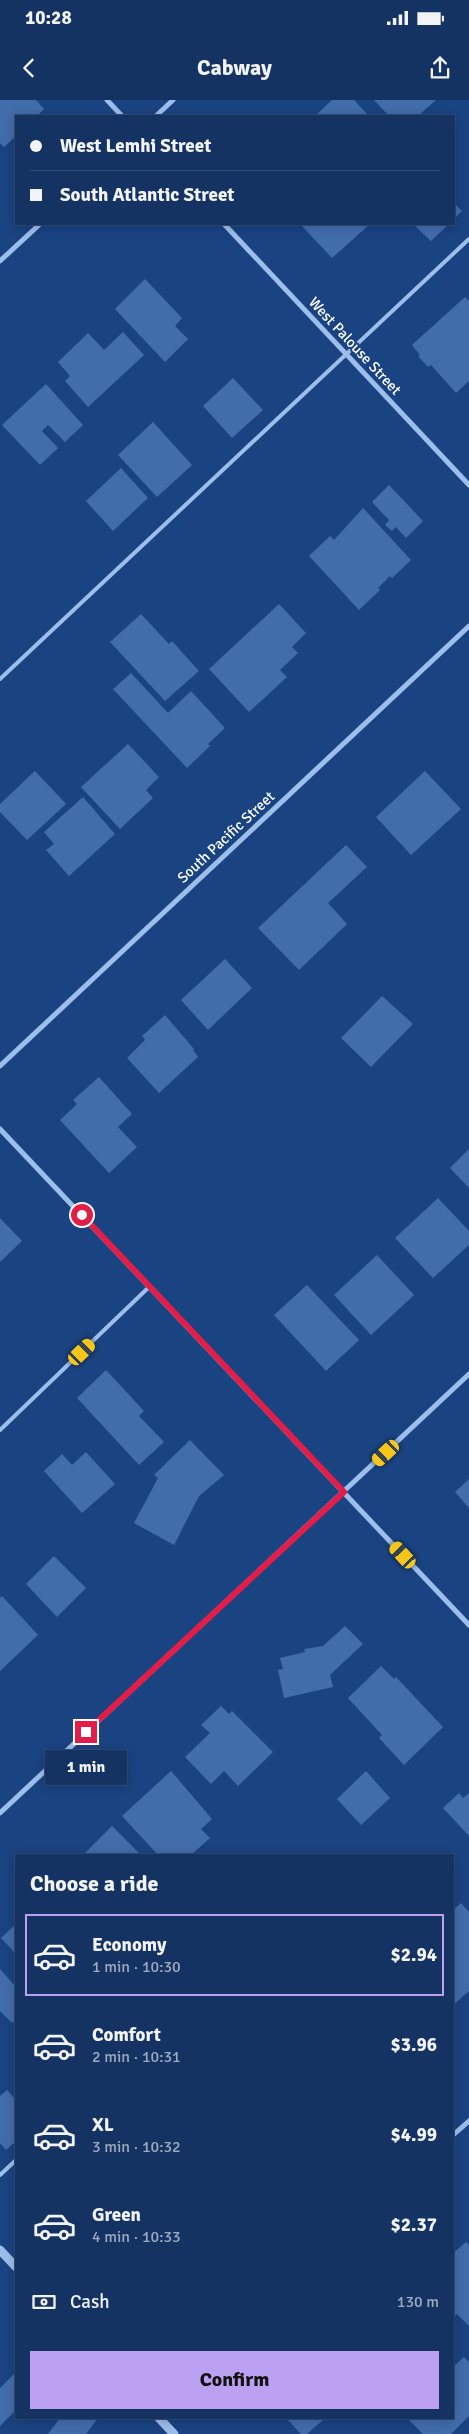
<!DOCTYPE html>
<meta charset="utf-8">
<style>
body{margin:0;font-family:Signika,sans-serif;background:#1d3a68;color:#f1f3f6;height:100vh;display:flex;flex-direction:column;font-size:19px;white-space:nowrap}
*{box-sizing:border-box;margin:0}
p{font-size:16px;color:#9daabe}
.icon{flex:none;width:28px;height:28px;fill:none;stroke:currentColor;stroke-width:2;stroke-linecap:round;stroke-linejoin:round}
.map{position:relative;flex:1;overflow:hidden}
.drawer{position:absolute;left:15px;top:1754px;width:439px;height:565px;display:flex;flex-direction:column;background:#143262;border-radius:0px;box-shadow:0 2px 12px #0003,0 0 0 1px #334d77}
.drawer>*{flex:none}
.hud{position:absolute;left:15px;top:15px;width:440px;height:110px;border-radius:0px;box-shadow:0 2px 12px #0003,0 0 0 1px #334d77;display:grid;align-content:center;height:110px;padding:0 15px;background:#143262}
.end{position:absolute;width:22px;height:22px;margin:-11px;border:6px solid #e11d48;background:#fff;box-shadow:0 0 0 2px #fff}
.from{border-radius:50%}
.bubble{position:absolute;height:35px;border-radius:0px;background:#143262;box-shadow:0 2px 12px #0003,0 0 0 1px #334d77;font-size:16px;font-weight:800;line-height:35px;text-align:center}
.car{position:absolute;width:15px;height:30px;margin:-15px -8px;border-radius:6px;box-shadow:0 0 4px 1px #0007;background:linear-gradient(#f5c518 24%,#345 0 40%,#f5c518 0 76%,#345 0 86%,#f5c518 0)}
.hud b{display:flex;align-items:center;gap:18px;height:48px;font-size:19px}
.hud b+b{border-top:1px solid #334d77}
.hud i{width:12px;height:12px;background:#f1f3f6}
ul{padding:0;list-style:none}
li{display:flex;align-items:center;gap:15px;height:82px;margin:0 10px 8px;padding:0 5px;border:2px solid transparent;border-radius:0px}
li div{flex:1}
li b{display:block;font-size:19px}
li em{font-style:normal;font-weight:800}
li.current{border-color:#bca0f2}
li>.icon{width:45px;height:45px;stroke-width:1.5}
h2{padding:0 15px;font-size:22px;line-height:60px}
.pay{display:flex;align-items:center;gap:12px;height:55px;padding:0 15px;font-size:19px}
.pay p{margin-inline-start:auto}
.primary-button{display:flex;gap:10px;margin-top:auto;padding:10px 15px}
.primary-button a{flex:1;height:58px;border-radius:0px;background:#bca0f2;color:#111;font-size:20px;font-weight:800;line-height:58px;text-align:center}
.status{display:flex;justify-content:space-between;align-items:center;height:35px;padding:0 25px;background:#143262;direction:ltr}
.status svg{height:14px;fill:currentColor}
header{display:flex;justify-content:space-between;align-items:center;height:65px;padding:0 15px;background:#143262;font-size:22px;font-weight:800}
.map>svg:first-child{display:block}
.building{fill:#426dab}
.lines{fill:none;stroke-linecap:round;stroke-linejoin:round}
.service{stroke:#9dbdeb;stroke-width:4}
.minor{stroke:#9dbdeb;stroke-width:5}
.tertiary{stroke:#9dbdeb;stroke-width:9}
.route{stroke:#e11d48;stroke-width:6}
.labels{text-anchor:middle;stroke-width:4;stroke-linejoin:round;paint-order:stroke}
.street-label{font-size:15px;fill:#fff;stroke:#1a4382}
</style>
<div class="status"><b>10:28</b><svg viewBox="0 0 49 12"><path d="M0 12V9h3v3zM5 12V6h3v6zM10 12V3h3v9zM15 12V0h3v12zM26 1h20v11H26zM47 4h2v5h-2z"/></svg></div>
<header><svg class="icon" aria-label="back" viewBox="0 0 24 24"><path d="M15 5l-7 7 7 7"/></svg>Cabway<svg class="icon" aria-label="share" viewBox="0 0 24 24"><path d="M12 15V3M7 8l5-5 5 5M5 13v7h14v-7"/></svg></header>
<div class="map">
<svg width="469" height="2334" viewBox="0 0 469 2334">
<rect width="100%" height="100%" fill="#1a4382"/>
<g class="building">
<polygon points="0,0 36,0 44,9 37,16 16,16 16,36 4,47 0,43"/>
<polygon points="332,0 354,0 369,16 315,16"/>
<polygon points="374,0 436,0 418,16 389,16"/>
<polygon points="454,103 462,111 454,119"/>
<polygon points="300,124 370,124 332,158"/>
<polygon points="413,124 449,124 431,141"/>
<polygon points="145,179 182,218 175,226 188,239 165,262 115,209"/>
<polygon points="465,197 469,201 469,281 456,293 431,265 428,267 418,256 420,255 412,245"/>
<polygon points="123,232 144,255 88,307 65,281 70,276 58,262 88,233 104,250"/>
<polygon points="233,278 263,310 232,338 203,306"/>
<polygon points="46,284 83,325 65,342 48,325 42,331 58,348 40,365 2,325"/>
<polygon points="153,322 192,365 157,397 118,355"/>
<polygon points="121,368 148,398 113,431 86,401"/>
<polygon points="389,385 423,421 406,438 396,427 392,431 385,425 389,420 372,402"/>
<polygon points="363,408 411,460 392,478 390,476 378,488 380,490 359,510 309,456 330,436 334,440"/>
<polygon points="279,504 306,533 292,547 298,553 280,570 287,577 249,612 209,569"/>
<polygon points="141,514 169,544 172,541 199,571 165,601 110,542"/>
<polygon points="131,573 168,613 191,591 225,628 208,644 210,646 187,668 113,589"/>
<polygon points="128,644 159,677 146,690 153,698 120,729 81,687"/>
<polygon points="35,671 66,704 27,740 0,712 0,704"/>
<polygon points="425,671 461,709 411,755 376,717"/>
<polygon points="83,697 115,734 69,776 46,750 54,744 44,732"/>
<polygon points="346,745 367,767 328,803 347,824 299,870 258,828"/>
<polygon points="225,859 252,888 208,930 181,900"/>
<polygon points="382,896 413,924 371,967 341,938"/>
<polygon points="165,915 194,949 193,950 198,957 159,993 127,958 145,940 142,936"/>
<polygon points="99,977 132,1014 118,1027 137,1047 109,1073 60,1020 77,1004 73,1000"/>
<polygon points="469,1049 469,1088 450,1068"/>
<polygon points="438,1098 469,1131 469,1145 433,1178 395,1138"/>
<polygon points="0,1118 22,1141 0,1162"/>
<polygon points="377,1155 414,1195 371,1235 334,1195"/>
<polygon points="307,1185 359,1240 326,1271 274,1215"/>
<polygon points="106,1270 144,1311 139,1316 164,1342 139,1365 77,1298"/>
<polygon points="190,1340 224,1375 199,1396 174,1445 134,1423 158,1378 154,1375"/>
<polygon points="86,1352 115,1384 82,1413 44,1371 62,1354 72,1365"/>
<polygon points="469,1379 469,1408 455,1392"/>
<polygon points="54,1456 86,1488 57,1517 26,1484"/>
<polygon points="2,1496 38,1535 0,1571 0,1498"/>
<polygon points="345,1526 363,1544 330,1575 333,1587 284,1598 278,1570 283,1569 280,1558 305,1552 304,1549 323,1546"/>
<polygon points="381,1566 394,1579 396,1577 443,1627 404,1665 379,1638 382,1635 348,1598"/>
<polygon points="221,1606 229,1614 232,1611 273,1652 238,1686 224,1671 211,1684 185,1657 210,1633 201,1625"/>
<polygon points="171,1671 212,1719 201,1729 210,1738 191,1755 158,1755 122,1716"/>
<polygon points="366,1671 390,1698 361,1725 337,1699"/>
<polygon points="459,1693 463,1698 469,1693 469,1736 443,1708"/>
<polygon points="112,1726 141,1755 83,1755"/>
<polygon points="461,1803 469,1812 469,1891 452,1906 452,1811"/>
<polygon points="16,1824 16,1854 1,1838"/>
<polygon points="0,1869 16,1887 16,1919 12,1923 0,1911"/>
<polygon points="7,1990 16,2000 16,2041 6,2050 0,2043 0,1996"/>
<polygon points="466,2142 469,2145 469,2226 457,2214 452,2218 452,2154"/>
<polygon points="464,2257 469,2262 469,2316 451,2334 423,2334 407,2318 452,2318 452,2268"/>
<polygon points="16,2272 16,2310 0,2326 0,2288"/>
<polygon points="60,2318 98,2318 86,2334 48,2334"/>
<polygon points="286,2318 325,2318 307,2334 301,2334"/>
</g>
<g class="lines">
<g class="service">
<polyline points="0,579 469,139"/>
<polyline points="0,1330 149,1187"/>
<polyline points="0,2075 16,2060"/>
</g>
<g class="minor">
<polyline points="107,0 122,16"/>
<polyline points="156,16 173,0"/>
<polyline points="224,124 469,385"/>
<polyline points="0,161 40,124"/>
<polyline points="0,966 469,526"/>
<polyline points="0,1029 469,1525"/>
<polyline points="0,1713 469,1274"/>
<polyline points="452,2036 469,2021"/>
</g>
<g class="tertiary">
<polyline points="0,2150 16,2167"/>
<polyline points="159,2318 174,2334"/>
</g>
</g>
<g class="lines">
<polyline class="route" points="82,1115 344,1392 86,1632"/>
</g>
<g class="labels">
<g class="street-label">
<text transform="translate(355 246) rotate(47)" y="5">West Palouse Street</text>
<text transform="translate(226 737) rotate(-43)" y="5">South Pacific Street</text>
</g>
</g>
</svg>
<i class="end from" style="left:82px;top:1115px"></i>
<i class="end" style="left:86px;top:1632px"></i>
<div class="bubble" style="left:45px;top:1650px;width:82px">1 min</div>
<i class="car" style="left:82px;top:1252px;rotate:46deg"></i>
<i class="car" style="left:386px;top:1353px;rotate:227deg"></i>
<i class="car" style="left:403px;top:1455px;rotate:317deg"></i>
<div class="hud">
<b><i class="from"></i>West Lemhi Street</b>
<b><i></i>South Atlantic Street</b>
</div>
<section class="drawer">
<h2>Choose a ride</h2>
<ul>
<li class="current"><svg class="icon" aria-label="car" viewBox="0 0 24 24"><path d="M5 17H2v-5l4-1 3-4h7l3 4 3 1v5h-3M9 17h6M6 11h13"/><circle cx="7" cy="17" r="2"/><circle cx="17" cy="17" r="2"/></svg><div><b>Economy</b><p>1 min · 10:30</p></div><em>$2.94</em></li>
<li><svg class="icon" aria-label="car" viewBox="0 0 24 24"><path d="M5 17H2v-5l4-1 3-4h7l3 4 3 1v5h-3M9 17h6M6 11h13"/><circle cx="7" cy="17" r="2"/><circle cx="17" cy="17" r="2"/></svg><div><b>Comfort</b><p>2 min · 10:31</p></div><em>$3.96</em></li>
<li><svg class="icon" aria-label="car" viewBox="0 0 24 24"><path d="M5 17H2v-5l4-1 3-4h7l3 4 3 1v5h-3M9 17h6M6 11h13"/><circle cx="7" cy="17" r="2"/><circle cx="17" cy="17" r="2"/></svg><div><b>XL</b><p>3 min · 10:32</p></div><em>$4.99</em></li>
<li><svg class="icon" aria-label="car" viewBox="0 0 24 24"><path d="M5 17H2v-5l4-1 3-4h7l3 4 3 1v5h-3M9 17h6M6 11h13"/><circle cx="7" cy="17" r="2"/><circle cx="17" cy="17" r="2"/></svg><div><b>Green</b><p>4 min · 10:33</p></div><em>$2.37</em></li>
</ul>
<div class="pay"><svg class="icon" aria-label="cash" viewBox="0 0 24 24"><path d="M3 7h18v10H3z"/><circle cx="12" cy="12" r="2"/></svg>Cash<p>130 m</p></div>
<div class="primary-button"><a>Confirm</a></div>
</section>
</div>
